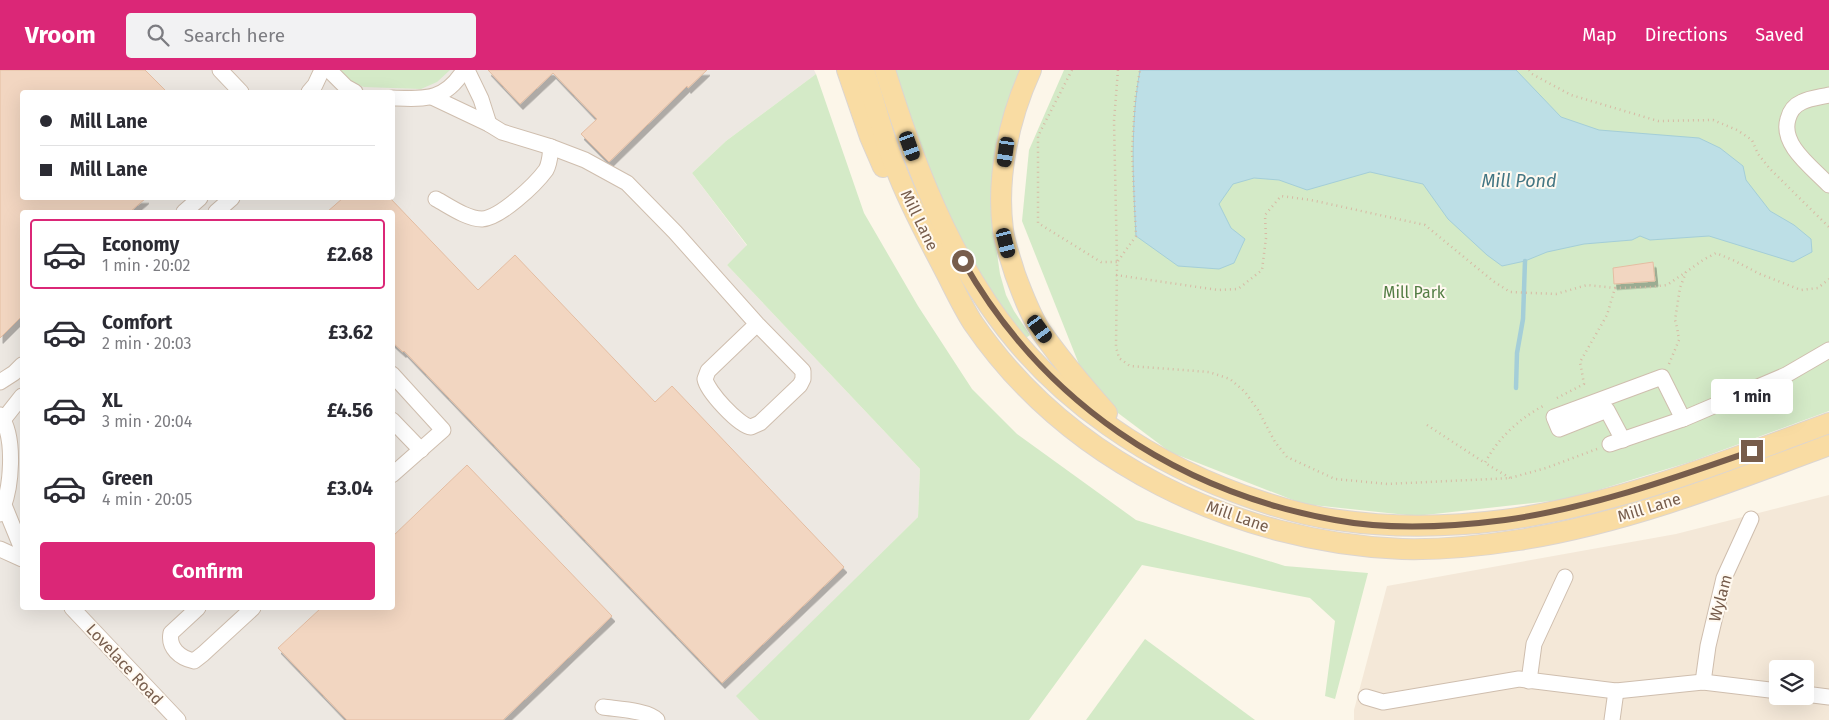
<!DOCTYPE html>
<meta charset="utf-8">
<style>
body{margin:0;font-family:"Fira Sans",sans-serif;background:#f2f2f3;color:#2b2b33;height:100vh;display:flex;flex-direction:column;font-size:19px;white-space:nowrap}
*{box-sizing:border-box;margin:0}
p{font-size:16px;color:#7c7c81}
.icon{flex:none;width:28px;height:28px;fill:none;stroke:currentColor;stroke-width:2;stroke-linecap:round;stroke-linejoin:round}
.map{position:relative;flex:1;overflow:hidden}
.sheet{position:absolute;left:20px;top:140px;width:375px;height:400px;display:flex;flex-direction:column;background:#fff;border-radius:5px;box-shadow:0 5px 20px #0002}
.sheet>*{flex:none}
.hud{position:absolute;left:20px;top:20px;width:375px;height:110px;border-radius:5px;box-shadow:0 5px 20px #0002;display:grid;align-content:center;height:110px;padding:0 20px;background:#fff}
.tools{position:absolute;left:1769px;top:590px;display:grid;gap:10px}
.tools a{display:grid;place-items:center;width:45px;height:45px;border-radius:5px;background:#fff;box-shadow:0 5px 20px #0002;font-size:25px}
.end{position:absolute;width:22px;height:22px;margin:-11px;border:6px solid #775d4c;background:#fff;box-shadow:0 0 0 2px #fff}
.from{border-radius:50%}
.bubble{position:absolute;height:35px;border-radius:5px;background:#fff;box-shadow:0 5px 20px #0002;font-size:16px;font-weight:700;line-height:35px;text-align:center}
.car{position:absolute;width:15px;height:30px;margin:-15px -8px;border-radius:6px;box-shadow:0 0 4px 1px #0007;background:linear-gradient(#222 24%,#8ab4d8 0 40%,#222 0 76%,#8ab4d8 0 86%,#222 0)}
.hud b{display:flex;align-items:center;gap:18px;height:48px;font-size:19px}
.hud b+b{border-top:1px solid #e1e1e2}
.hud i{width:12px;height:12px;background:#2b2b33}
ul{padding:9px 0 0;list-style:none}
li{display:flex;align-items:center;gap:15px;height:70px;margin:0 10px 8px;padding:0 10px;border:2px solid transparent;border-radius:5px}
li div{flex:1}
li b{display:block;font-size:19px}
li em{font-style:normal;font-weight:700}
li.active{border-color:#db2777}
li>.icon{width:45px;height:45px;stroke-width:1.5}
.action{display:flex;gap:10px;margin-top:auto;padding:10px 20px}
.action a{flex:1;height:58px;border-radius:5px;background:#db2777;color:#fff;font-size:20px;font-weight:700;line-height:58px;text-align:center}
header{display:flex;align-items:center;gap:30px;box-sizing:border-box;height:70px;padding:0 25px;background:#db2777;color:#fff}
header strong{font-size:24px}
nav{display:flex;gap:28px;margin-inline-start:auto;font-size:18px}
.search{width:350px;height:45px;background:#f2f2f3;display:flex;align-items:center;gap:12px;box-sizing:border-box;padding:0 18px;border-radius:5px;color:#7c7c81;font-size:19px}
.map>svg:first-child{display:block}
.residential{fill:#f4e8d8;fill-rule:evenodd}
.industrial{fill:#ede8e2;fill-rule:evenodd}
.green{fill:#d4eac7}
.water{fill:#bddfe6;stroke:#a4ced8}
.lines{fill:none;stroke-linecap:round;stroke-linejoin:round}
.stream{stroke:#a4ced8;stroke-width:4.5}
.building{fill:#f2d6c1;stroke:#e4bda2;filter:url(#shadow)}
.minor-casing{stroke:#cfbeae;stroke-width:17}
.major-casing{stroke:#dcd5d0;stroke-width:22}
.path{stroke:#d7b9a4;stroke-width:2.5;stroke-dasharray:1 4;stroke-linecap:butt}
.minor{stroke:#fff;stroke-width:15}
.major{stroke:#f9dca3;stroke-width:20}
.route{stroke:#775d4c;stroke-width:6}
.labels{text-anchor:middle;stroke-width:4;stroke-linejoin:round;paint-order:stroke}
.street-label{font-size:16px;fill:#775d4c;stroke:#fff9f0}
.park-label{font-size:16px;fill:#537d44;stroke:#fff9f0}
.water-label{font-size:18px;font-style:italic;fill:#437683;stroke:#fff9f0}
</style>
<header>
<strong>Vroom</strong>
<div class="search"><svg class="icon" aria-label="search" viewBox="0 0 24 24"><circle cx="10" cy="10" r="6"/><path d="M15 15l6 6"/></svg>Search here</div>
<nav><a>Map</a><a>Directions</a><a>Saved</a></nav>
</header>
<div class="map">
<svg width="1829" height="650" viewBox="0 0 1829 650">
<defs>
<filter id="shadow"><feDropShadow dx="3" dy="5.5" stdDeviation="0" flood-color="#0004"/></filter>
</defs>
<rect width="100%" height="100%" fill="#fcf6e9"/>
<path class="residential" d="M 1829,425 L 1829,650 L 1354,650 L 1354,640 L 1387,516 L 1676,464 ZM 1778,599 L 1805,599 L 1805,626 L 1778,626 Z"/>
<path class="industrial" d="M 0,0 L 814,0 L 816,4 L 726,71 L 692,103 L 747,176 L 727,195 L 920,399 L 918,447 L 737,626 L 759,650 L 0,650 ZM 22,22 L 392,22 L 392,128 L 22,128 ZM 22,142 L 392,142 L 392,538 L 22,538 Z"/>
<g class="green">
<polygon points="338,0 450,0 437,12 421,19 364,17 348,11"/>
<path d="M 895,0 L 1024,0 L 992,149 L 1000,204 L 1006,225 L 1014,241 L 1030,265 L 1026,268 C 1013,251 999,234 987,216 C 946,152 914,74 895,0 Z"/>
<polygon points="1064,0 1829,0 1829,341 1690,392 1569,429 1416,446 1303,434 1170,382 1090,322 1022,151 1029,80"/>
<polygon points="816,4 864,143 918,236 972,319 1017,364 1136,450 1285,496 1368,503 1335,629 1325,626 1335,551 1310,528 1142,495 1029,650 759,650 736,626 918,447 920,399 727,195 747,175 692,103 726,71"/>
<polygon points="1145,569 1255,650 1086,650"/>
</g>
<path class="water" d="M 1140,0 L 1516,0 L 1561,47 L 1599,60 L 1699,68 L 1720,78 L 1743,96 L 1746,110 L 1770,141 L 1794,155 L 1811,169 L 1812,182 L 1793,192 L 1709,166 L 1650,170 L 1640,166 L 1632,170 L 1584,174 L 1547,182 L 1525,191 L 1502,196 L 1487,185 L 1448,149 L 1423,114 L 1370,102 L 1307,120 L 1279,110 L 1254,108 L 1233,114 L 1219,134 L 1231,158 L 1245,169 L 1234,193 L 1219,199 L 1178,196 L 1136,166 C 1133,110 1130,56 1140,0 Z"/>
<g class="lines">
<polyline class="stream" points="1516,318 1517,283 1523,249 1525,191"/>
</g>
<g class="building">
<polygon points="0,0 145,0 167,22 22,22 22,128 146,128 130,142 22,142 22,246 0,268"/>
<polygon points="488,0 707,0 688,18 687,16 609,92 581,64 597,49 553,3 520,34"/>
<polygon points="343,128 390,128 478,220 515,185 655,332 672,316 844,497 722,613 404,281 403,282 392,272 392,142 327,142"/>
<polygon points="1653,192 1655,211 1614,214 1613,198"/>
<polygon points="467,395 612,546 503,650 347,650 278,578 321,538 392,538 392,467"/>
</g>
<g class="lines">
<defs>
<g id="minor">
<polyline points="220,0 241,22"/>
<polyline points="329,0 346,17 355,22"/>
<polyline points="467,0 481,29 489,54"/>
<polyline points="309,22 315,15 322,0"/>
<path d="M 1829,25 C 1821,27 1810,28 1802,32 C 1795,35 1790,41 1788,49 C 1780,75 1813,98 1829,115"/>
<path d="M 432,27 L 489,54 L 502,62 L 551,77 L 585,90 L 627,113 L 675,162 L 757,254 L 803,301 L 803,309 L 800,315 L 760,353 L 751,357 C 739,356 707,321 705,309 L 708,301 L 757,254"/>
<path d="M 392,28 C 425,29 445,31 464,0"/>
<path d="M 436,129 C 449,136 467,149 482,149 C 500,148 535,115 546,100 C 550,93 550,85 551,77"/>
<polyline points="184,142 200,128"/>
<polyline points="216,142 232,128"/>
<polyline points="392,304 443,360 392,405"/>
<polyline points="0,312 14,303 22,295"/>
<path d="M 0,345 C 16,367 12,420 0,444"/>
<polyline points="3,350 22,326"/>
<polyline points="392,350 421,380"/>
<polyline points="1623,370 1607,340 1559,359 1554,347 1662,307 1683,349"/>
<polyline points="1610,374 1683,349 1786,305 1829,280"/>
<polyline points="4,435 22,479"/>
<polyline points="0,479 22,489"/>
<polyline points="72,538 178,650"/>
<path d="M 198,538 L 171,563 C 168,578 180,588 194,591 L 203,584 L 253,538"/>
<polyline points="1529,611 1534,574 1565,507"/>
<polyline points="1703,612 1708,576 1724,508 1751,449"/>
<polyline points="1805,624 1829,627"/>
<polyline points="1366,627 1383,632 1519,609 1616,621 1703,612 1778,621"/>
<path d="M 603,637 C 616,639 648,640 657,650"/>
<polyline points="1612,650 1616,621"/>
</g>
<g id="major">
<polyline points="847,0 870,67 883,97"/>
<path d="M 864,0 C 875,33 883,67 896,99 C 909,134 927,166 944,199 C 953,216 962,236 973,253 C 1068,392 1236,472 1402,479 C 1441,480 1481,476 1519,470 C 1626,453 1728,413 1829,375"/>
<path d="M 885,0 C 910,81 940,163 988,234 C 1053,330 1154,397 1263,432 C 1287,440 1313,447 1338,450 C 1393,458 1449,457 1504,450 C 1616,435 1724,392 1829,353"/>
<path d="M 1031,0 C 1009,48 996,107 1003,160 C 1005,175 1011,190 1015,204 C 1022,223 1029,242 1040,260 C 1060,289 1083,316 1107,343"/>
</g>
</defs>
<use href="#minor" class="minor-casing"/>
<use href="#major" class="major-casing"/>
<g class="path">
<polyline points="1072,0 1038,66 1038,153 1101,192 1117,192"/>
<polyline points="1118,0 1114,51 1117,192 1116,277 1119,288 1130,296 1209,302 1230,309 1245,322 1258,340 1275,372 1287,387 1335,409 1388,414 1510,408 1546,398 1597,379"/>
<polyline points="1529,0 1532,4 1571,25 1658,51 1713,50 1737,60 1752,70 1758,84 1770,99 1829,157"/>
<polyline points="1118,191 1136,166 1132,81 1135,30 1140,0"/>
<polyline points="1116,205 1218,220 1238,219 1262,200 1266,168 1265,145 1281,126 1311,130 1425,155 1493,211 1510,222 1556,224 1587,215 1615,218"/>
<polyline points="1669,294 1679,270 1677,257 1675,250 1680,218 1686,202 1703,190 1716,183 1735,191 1760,204 1801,220 1818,218 1829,209"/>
<polyline points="1557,328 1584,314 1580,292 1607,245 1615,218 1650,217 1667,215 1686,202"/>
<polyline points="1427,355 1485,393"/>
<path d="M 1510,408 L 1485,393 C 1497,369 1519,349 1543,336"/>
</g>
<use href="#minor" class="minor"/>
<use href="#major" class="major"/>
</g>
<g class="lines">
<path class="route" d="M 963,191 C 1043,332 1175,421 1335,450 C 1388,460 1451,457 1505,450 C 1590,438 1672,409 1752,381"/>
</g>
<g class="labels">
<g class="street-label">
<text transform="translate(920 150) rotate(64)" y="6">Mill Lane</text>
<text transform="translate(1649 437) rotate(-17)" y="6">Mill Lane</text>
<text transform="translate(1238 446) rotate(19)" y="6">Mill Lane</text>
<text transform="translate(1720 528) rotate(-75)" y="6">Wylam</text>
<text transform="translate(125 594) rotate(47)" y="6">Lovelace Road</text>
</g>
<g class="park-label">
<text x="1414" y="228">Mill Park</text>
</g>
<g class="water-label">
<text x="1519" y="117">Mill Pond</text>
</g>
</g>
</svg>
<div class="tools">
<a><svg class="icon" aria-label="layers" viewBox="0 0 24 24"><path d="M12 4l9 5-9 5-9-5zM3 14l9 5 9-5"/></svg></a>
</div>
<i class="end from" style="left:963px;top:191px"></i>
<i class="end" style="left:1752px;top:381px"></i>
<div class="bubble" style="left:1711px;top:309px;width:82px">1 min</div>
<i class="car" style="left:910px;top:76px;rotate:160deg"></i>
<i class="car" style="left:1006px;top:82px;rotate:188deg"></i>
<i class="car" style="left:1006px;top:173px;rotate:166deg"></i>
<i class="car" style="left:1040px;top:259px;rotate:144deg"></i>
<div class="hud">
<b><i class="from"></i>Mill Lane</b>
<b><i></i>Mill Lane</b>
</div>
<section class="sheet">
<ul>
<li class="active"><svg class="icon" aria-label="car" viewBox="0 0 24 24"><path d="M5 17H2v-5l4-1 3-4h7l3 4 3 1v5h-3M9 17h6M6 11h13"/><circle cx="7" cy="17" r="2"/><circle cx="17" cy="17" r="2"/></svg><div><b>Economy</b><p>1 min · 20:02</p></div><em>£2.68</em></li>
<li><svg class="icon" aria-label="car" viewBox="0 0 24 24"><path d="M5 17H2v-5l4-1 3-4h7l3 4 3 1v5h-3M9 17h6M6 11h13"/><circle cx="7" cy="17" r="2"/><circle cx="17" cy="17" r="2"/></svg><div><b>Comfort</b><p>2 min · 20:03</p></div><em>£3.62</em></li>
<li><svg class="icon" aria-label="car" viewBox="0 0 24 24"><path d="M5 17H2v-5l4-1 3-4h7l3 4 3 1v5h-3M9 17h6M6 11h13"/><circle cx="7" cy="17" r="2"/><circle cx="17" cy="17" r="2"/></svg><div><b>XL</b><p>3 min · 20:04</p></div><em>£4.56</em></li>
<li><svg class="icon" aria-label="car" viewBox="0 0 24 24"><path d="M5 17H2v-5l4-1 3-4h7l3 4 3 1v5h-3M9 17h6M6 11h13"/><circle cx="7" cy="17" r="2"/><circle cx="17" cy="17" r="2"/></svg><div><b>Green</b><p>4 min · 20:05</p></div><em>£3.04</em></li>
</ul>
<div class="action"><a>Confirm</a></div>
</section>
</div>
